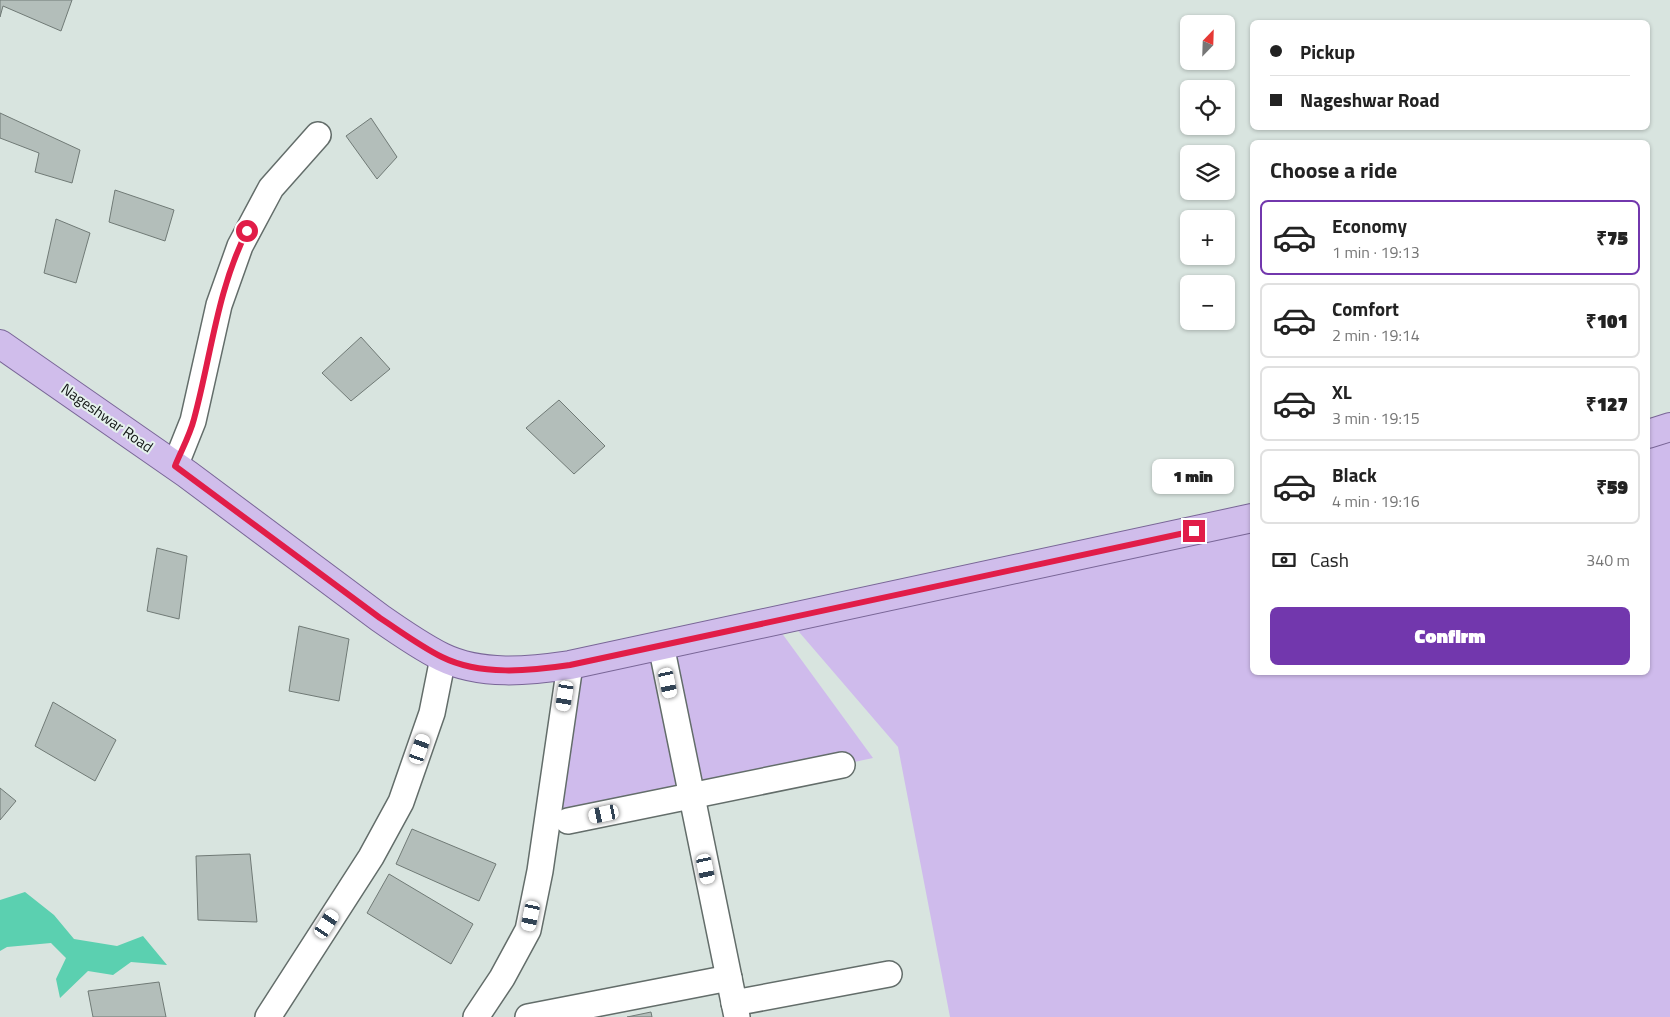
<!DOCTYPE html>
<meta charset="utf-8">
<style>
body{margin:0;font-family:"Titillium Web",sans-serif;background:#f2f2f2;color:#222;height:100vh;display:flex;flex-direction:column;font-size:19px;white-space:nowrap}
*{box-sizing:border-box;margin:0}
p{font-size:16px;color:#767676}
.icon{flex:none;width:28px;height:28px;fill:none;stroke:currentColor;stroke-width:2;stroke-linecap:round;stroke-linejoin:round}
.map{position:relative;flex:1;overflow:hidden}
.details{position:absolute;left:1250px;top:140px;width:400px;height:535px;display:flex;flex-direction:column;background:#fff;border-radius:8px;box-shadow:0 1px 4px #0004}
.details>*{flex:none}
.hud{position:absolute;left:1250px;top:20px;width:400px;height:110px;border-radius:8px;box-shadow:0 1px 4px #0004;display:grid;align-content:center;height:110px;padding:0 20px;background:#fff}
.needle{width:32px;rotate:23deg}
.tools{position:absolute;left:1180px;top:15px;display:grid;gap:10px}
.tools a{display:grid;place-items:center;width:55px;height:55px;border-radius:8px;background:#fff;box-shadow:0 1px 4px #0004;font-size:25px}
.end{position:absolute;width:22px;height:22px;margin:-11px;border:6px solid #e11d48;background:#fff;box-shadow:0 0 0 2px #fff}
.from{border-radius:50%}
.bubble{position:absolute;height:35px;border-radius:8px;background:#fff;box-shadow:0 1px 4px #0004;font-size:16px;font-weight:800;line-height:35px;text-align:center}
.car{position:absolute;width:15px;height:30px;margin:-15px -8px;border-radius:6px;box-shadow:0 0 4px 1px #0007;background:linear-gradient(#fff 24%,#345 0 40%,#fff 0 76%,#345 0 86%,#fff 0)}
.hud b{display:flex;align-items:center;gap:18px;height:48px;font-size:19px}
.hud b+b{border-top:1px solid #e0e0e0}
.hud i{width:12px;height:12px;background:#222}
ul{padding:0;list-style:none}
li{display:flex;align-items:center;gap:15px;height:75px;margin:0 10px 8px;padding:0 10px;border:2px solid #e0e0e0;border-radius:8px}
li div{flex:1}
li b{display:block;font-size:19px}
li em{font-style:normal;font-weight:800}
li.active{border-color:#7237ad}
li>.icon{width:45px;height:45px;stroke-width:1.5}
h2{padding:0 20px;font-size:22px;line-height:60px}
.pay{display:flex;align-items:center;gap:12px;height:55px;padding:0 20px;font-size:19px}
.pay p{margin-inline-start:auto}
.action{display:flex;gap:10px;margin-top:auto;padding:10px 20px}
.action a{flex:1;height:58px;border-radius:8px;background:#7237ad;color:#fff;font-size:20px;font-weight:800;line-height:58px;text-align:center}
.map>svg:first-child{display:block}
.green{fill:#cfbbec}
.water{fill:#5bd0b0}
.building{fill:#b3beba;stroke:#707a76}
.lines{fill:none;stroke-linecap:round;stroke-linejoin:round}
.minor-casing{stroke:#636d6a;stroke-width:28}
.primary-casing{stroke:#796697;stroke-width:30}
.minor{stroke:#fff;stroke-width:25}
.primary{stroke:#d0bdeb;stroke-width:28}
.route{stroke:#e11d48;stroke-width:6}
.labels{text-anchor:middle;stroke-width:4;stroke-linejoin:round;paint-order:stroke}
.street-label{font-size:15px;fill:#111514;stroke:#e5f1ed}
</style>
<div class="map">
<svg width="1670" height="1017" viewBox="0 0 1670 1017">
<rect width="100%" height="100%" fill="#d8e4df"/>
<g class="green">
<polygon points="1670,427 1670,1017 950,1017 898,747 787,618 1252,518 1252,672 1648,672 1648,434"/>
<polygon points="773,621 873,758 553,826 570,665"/>
</g>
<polygon class="water" points="25,892 54,915 74,939 117,946 143,936 167,965 131,962 113,975 88,971 60,998 56,979 66,958 51,943 7,947 0,951 0,900"/>
<g class="building">
<polygon points="0,0 72,0 61,31 3,6 0,17"/>
<polygon points="0,113 80,150 72,183 35,172 39,153 0,138"/>
<polygon points="371,118 397,157 377,179 346,136"/>
<polygon points="115,190 174,210 165,241 109,222"/>
<polygon points="56,219 90,233 76,283 44,273"/>
<polygon points="361,337 390,369 351,401 322,373"/>
<polygon points="559,400 605,446 574,474 526,428"/>
<polygon points="157,548 187,556 179,619 147,611"/>
<polygon points="299,626 349,639 339,701 289,691"/>
<polygon points="53,702 116,740 95,781 35,746"/>
<polygon points="0,788 16,801 0,820"/>
<polygon points="412,829 496,864 479,901 396,864"/>
<polygon points="250,854 257,922 198,920 196,856"/>
<polygon points="389,874 473,924 451,964 367,913"/>
<polygon points="159,982 166,1017 93,1017 88,991"/>
<polygon points="651,1012 652,1017 627,1017"/>
</g>
<g class="lines">
<defs>
<g id="minor">
<polyline points="175,466 193,421 219,305 240,246 271,188 318,135"/>
<polyline points="661,645 737,1017"/>
<polyline points="568,821 842,765"/>
<polyline points="734,1003 889,974"/>
<polyline points="268,1017 371,857 401,802 432,713 443,658"/>
<polyline points="476,1017 502,978 528,930 540,871 570,665"/>
<polyline points="528,1017 729,978"/>
</g>
<g id="primary">
<path d="M 0,344 L 187,474 L 380,618 C 400,632 420,646 442,657 C 481,676 529,671 570,665 L 1252,518"/>
<polyline points="1648,434 1670,427"/>
</g>
</defs>
<use href="#minor" class="minor-casing"/>
<use href="#primary" class="primary-casing"/>
<use href="#minor" class="minor"/>
<use href="#primary" class="primary"/>
</g>
<g class="lines">
<path class="route" d="M 247,231 C 217,290 211,357 194,419 C 190,435 181,451 175,466 L 380,618 C 400,631 420,646 442,657 C 480,676 530,671 570,665 L 1194,531"/>
</g>
<g class="labels">
<g class="street-label">
<text transform="translate(107 418) rotate(35)" y="5">Nageshwar Road</text>
</g>
</g>
</svg>
<div class="tools">
<a><svg class="needle" viewBox="-14 -14 28 28"><path d="M0-13l5 13h-10z" fill="#e53935"/><path d="M0 13l5-13h-10z" fill="#767676"/></svg></a>
<a><svg class="icon" aria-label="locate" viewBox="0 0 24 24"><circle cx="12" cy="12" r="6"/><path d="M12 2v4M12 18v4M2 12h4M18 12h4"/></svg></a>
<a><svg class="icon" aria-label="layers" viewBox="0 0 24 24"><path d="M12 4l9 5-9 5-9-5zM3 14l9 5 9-5"/></svg></a>
<a>+</a>
<a>−</a>
</div>
<i class="end from" style="left:247px;top:231px"></i>
<i class="end" style="left:1194px;top:531px"></i>
<div class="bubble" style="left:1152px;top:459px;width:82px">1 min</div>
<i class="car" style="left:668px;top:683px;rotate:168deg"></i>
<i class="car" style="left:565px;top:696px;rotate:189deg"></i>
<i class="car" style="left:420px;top:749px;rotate:19deg"></i>
<i class="car" style="left:604px;top:814px;rotate:258deg"></i>
<i class="car" style="left:706px;top:869px;rotate:168deg"></i>
<i class="car" style="left:531px;top:916px;rotate:192deg"></i>
<i class="car" style="left:327px;top:924px;rotate:33deg"></i>
<div class="hud">
<b><i class="from"></i>Pickup</b>
<b><i></i>Nageshwar Road</b>
</div>
<section class="details">
<h2>Choose a ride</h2>
<ul>
<li class="active"><svg class="icon" aria-label="car" viewBox="0 0 24 24"><path d="M5 17H2v-5l4-1 3-4h7l3 4 3 1v5h-3M9 17h6M6 11h13"/><circle cx="7" cy="17" r="2"/><circle cx="17" cy="17" r="2"/></svg><div><b>Economy</b><p>1 min · 19:13</p></div><em>₹75</em></li>
<li><svg class="icon" aria-label="car" viewBox="0 0 24 24"><path d="M5 17H2v-5l4-1 3-4h7l3 4 3 1v5h-3M9 17h6M6 11h13"/><circle cx="7" cy="17" r="2"/><circle cx="17" cy="17" r="2"/></svg><div><b>Comfort</b><p>2 min · 19:14</p></div><em>₹101</em></li>
<li><svg class="icon" aria-label="car" viewBox="0 0 24 24"><path d="M5 17H2v-5l4-1 3-4h7l3 4 3 1v5h-3M9 17h6M6 11h13"/><circle cx="7" cy="17" r="2"/><circle cx="17" cy="17" r="2"/></svg><div><b>XL</b><p>3 min · 19:15</p></div><em>₹127</em></li>
<li><svg class="icon" aria-label="car" viewBox="0 0 24 24"><path d="M5 17H2v-5l4-1 3-4h7l3 4 3 1v5h-3M9 17h6M6 11h13"/><circle cx="7" cy="17" r="2"/><circle cx="17" cy="17" r="2"/></svg><div><b>Black</b><p>4 min · 19:16</p></div><em>₹59</em></li>
</ul>
<div class="pay"><svg class="icon" aria-label="cash" viewBox="0 0 24 24"><path d="M3 7h18v10H3z"/><circle cx="12" cy="12" r="2"/></svg>Cash<p>340 m</p></div>
<div class="action"><a>Confirm</a></div>
</section>
</div>
